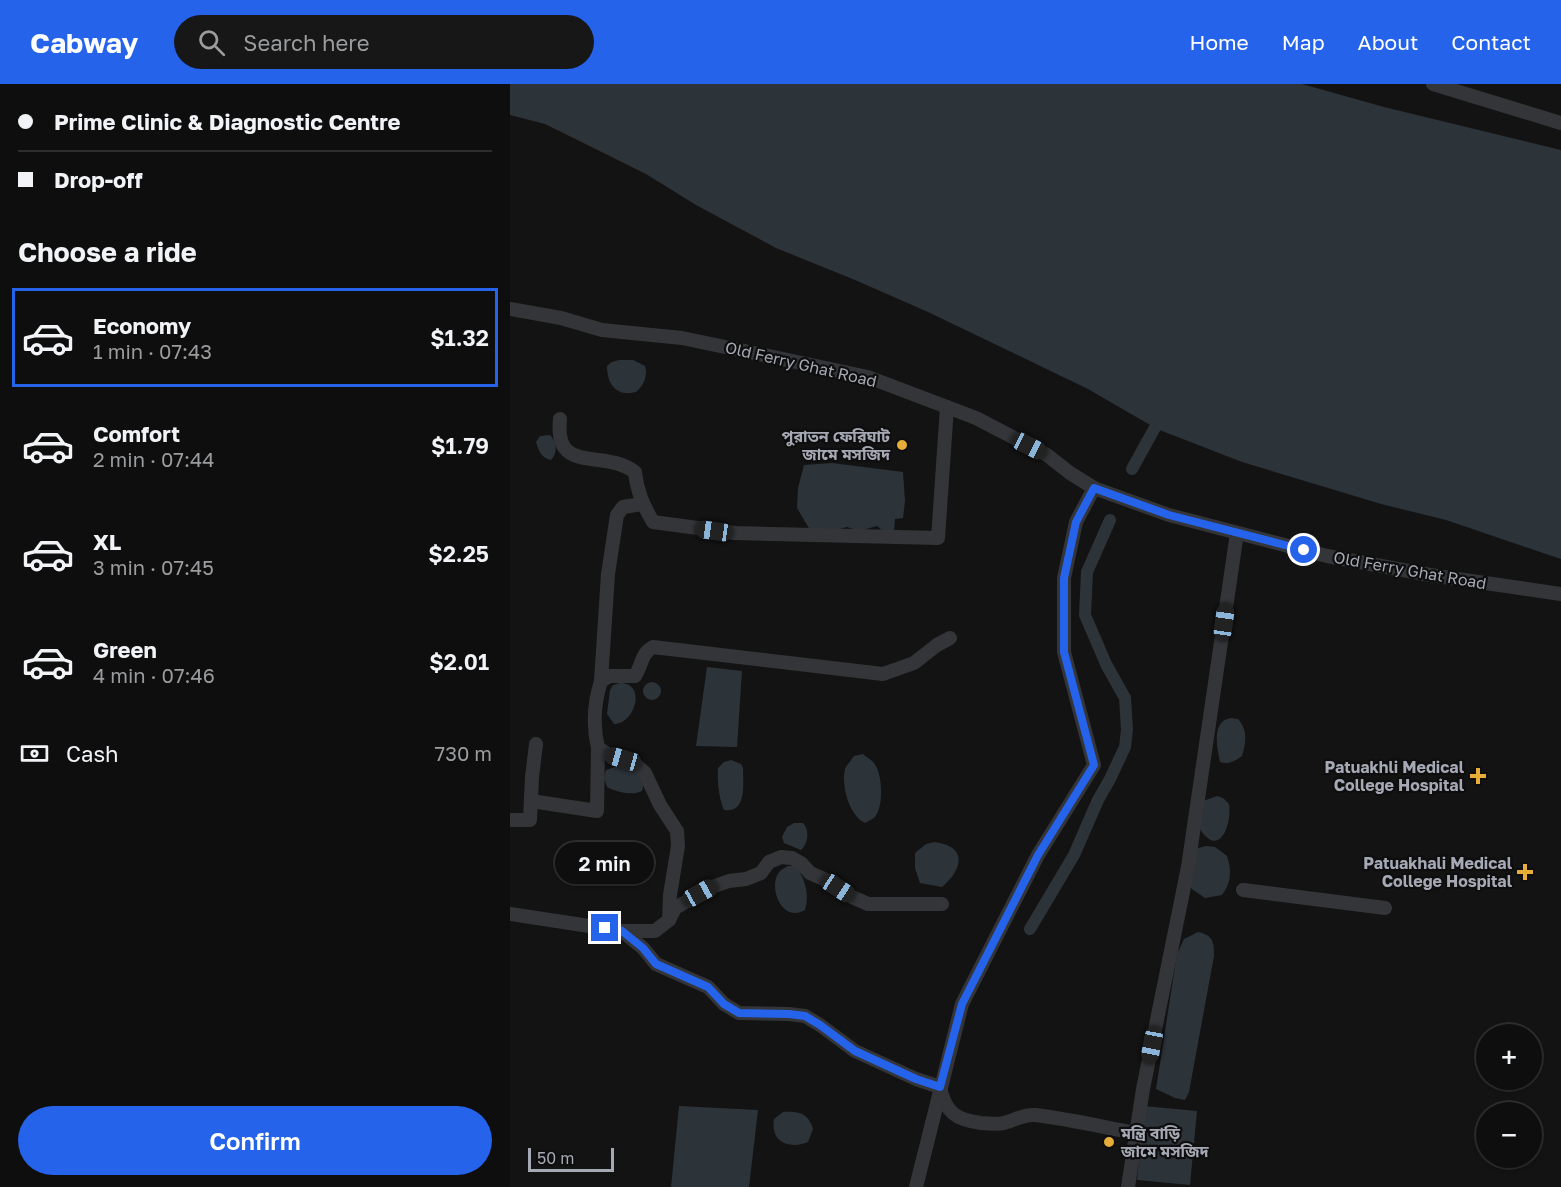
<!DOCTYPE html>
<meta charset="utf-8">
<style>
body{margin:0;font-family:"Golos Text","Noto Sans Bengali",sans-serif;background:#171718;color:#f1f3f6;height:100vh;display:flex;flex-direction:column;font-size:22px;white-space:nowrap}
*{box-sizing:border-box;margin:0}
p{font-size:20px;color:#9b9c9e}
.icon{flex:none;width:33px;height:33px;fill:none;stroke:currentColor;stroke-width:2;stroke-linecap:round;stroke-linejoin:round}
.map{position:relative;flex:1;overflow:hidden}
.side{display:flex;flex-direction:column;background:#0e0e0f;width:510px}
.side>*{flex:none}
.top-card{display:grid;align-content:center;height:132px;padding:0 18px;background:#0e0e0f}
.tools{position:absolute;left:966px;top:940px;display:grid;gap:12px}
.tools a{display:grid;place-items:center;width:66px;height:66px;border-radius:50%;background:#0e0e0f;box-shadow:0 2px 4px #0004,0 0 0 2px #2e2e2f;font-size:30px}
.scale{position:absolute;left:18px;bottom:15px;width:86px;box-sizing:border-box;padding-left:6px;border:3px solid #a5a9b4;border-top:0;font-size:16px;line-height:21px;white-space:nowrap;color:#a5a9b4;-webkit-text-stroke:4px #0e0e0f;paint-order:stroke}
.end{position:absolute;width:27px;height:27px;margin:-14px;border:8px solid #2563eb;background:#fff;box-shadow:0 0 0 3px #fff}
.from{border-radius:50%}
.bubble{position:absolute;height:42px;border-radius:21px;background:#0e0e0f;box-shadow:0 2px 4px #0004,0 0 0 2px #2e2e2f;font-size:20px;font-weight:600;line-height:42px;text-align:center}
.car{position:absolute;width:18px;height:36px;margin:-18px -9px;border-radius:8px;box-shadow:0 0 4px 2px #0007;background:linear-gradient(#222 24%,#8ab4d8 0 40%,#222 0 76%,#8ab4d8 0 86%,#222 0)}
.top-card b{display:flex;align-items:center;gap:21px;height:57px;font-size:22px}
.top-card b+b{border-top:2px solid #2e2e2f}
.top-card i{width:15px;height:15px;background:#f1f3f6}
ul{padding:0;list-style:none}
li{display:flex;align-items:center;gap:18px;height:99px;margin:0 12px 9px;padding:0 6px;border:3px solid transparent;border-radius:0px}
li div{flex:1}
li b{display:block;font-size:22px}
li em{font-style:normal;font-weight:600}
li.on{border-color:#2563eb}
li>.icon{width:54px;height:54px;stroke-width:1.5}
h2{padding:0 18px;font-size:27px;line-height:72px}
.pay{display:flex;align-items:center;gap:15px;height:66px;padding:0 18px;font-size:22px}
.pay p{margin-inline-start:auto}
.primary-button{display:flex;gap:12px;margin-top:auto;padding:12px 18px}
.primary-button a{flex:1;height:69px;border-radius:36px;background:#2563eb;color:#fff;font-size:24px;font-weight:600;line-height:69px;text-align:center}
header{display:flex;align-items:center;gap:36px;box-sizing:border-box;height:84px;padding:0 30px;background:#2563eb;color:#fff}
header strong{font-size:28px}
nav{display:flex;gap:33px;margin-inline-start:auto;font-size:21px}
.search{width:420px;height:54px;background:#171718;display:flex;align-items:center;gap:15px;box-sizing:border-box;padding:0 21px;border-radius:33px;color:#9b9c9e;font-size:22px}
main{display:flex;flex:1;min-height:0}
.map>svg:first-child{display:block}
.water{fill:#2c3339}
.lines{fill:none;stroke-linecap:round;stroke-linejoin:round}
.canal{stroke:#2c3339;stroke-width:12}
.minor{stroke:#343539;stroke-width:14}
.route{stroke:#2563eb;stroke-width:8}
.poi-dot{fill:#e6ad39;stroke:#0e0e0f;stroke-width:2}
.labels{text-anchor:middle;stroke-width:4.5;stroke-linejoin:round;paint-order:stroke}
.street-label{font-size:16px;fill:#a5a9b4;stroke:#0e0e0f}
.poi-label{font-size:16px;font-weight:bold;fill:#a5a9b4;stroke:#0e0e0f;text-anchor:end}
</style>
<header>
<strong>Cabway</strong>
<div class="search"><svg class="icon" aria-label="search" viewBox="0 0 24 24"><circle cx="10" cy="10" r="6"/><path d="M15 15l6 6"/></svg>Search here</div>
<nav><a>Home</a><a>Map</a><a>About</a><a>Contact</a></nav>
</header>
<main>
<section class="side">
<div class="top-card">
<b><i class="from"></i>Prime Clinic &amp; Diagnostic Centre</b>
<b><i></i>Drop-off</b>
</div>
<h2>Choose a ride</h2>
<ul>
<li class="on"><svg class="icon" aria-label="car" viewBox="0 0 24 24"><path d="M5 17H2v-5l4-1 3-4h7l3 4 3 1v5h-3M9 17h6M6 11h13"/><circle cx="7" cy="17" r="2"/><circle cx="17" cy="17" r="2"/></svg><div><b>Economy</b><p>1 min · 07:43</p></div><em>$1.32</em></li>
<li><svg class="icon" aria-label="car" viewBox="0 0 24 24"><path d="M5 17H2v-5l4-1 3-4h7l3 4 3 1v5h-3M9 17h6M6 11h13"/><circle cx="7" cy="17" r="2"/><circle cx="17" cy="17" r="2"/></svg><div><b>Comfort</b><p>2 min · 07:44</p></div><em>$1.79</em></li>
<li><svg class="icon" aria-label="car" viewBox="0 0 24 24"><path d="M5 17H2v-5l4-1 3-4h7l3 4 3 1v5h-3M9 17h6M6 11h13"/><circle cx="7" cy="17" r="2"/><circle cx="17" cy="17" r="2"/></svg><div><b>XL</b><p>3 min · 07:45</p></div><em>$2.25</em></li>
<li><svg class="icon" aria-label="car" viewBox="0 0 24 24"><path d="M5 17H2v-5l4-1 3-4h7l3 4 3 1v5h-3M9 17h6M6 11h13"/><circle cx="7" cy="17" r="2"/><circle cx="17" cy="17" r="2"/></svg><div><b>Green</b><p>4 min · 07:46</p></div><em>$2.01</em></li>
</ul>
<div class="pay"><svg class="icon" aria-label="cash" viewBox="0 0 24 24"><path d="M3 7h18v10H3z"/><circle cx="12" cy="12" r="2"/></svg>Cash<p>730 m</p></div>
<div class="primary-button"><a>Confirm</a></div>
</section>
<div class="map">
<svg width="1051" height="1103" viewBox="0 0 1051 1103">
<rect width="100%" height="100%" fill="#131314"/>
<g class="water">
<polygon points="0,0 792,0 874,23 1051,66 1051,475 936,436 871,420 732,378 647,345 578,305 418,228 345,196 266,164 186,121 136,90 35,40 0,31"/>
<path d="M 109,276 L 123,276 L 135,282 C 138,292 134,301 126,308 C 107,313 97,301 97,282 L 102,278 Z"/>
<path d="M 40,351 C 47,358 48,369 41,376 C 31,374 29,367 26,358 L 30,352 Z"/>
<polygon points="322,379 393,388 395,417 393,434 385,435 384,448 374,448 367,442 349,447 337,443 323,447 300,446 287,424 288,404 294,381"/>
<polygon points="197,583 232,587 227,663 186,662"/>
<circle cx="142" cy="607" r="9"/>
<path d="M 110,599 C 137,599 125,640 104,640 L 97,630 L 100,606 L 103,601 Z"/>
<path d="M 721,634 L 728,635 C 738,646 736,659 732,672 C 725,677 718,681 710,678 C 707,663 701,637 721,634 Z"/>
<path d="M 353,670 C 356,673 362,676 364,679 C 373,690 374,724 364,734 C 361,736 358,737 355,739 C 339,732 331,701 335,685 C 337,681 341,676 344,672 Z"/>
<path d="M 221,676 L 231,680 L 233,684 C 233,700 237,730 214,726 C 209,714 207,698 208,684 L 214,678 Z"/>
<path d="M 105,683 C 119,682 128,686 134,699 L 132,707 C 121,712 107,708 97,703 L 94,694 L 96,686 Z"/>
<path d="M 707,712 L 713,714 L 719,720 C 722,741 709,775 690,745 L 693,717 Z"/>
<path d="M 284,739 L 293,739 C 300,746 298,760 291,766 L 274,759 L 272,753 L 277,743 Z"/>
<path d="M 424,758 C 457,762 454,784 432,803 L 410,799 L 405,784 L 405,769 L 416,760 Z"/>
<path d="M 696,762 L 705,763 L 717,772 C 722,787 721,799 712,811 L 695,814 L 682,805 L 678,798 L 685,765 Z"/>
<path d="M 278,782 L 286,782 C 295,795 300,811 295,826 C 271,840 257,801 270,787 C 272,785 275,784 278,782 Z"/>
<path d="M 688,848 C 703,851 704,858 704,872 L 679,1008 L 675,1016 L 665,1014 L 646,1005 L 667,870 L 674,855 Z"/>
<polygon points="169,1022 248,1026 239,1103 161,1103"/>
<polygon points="634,1022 687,1027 680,1101 627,1096"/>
<path d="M 273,1028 C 289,1027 298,1029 303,1045 L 298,1058 C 278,1066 260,1057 264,1035 Z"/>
</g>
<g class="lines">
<g class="canal">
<polyline points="622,385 653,329"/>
<polyline points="520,845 564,771 588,716 600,695 615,663 617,646 615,614 596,580 575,531 577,488 600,436"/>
</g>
<g class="minor">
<polyline points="923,0 1051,39"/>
<polyline points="0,225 51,234 92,246 172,254 358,293 466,334 537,371 560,389 584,404 659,431 817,472 920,491 1051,510"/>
<path d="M 50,335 C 44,392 93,364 125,388 C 127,407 133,421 143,438 L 225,449 L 428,454 L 437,323"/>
<polyline points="91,597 98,490 107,431 113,423 132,420"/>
<polyline points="21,717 87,727 88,664"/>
<polyline points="0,736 20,736 22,693 26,660"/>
<polyline points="733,806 875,824"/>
<path d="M 0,830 L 112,847 L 133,864 L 146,880 L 198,903 L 214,920 L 229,929 L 279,930 L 295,932 L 310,941 L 345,967 L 406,995 L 430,1003 C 435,1028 446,1036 471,1039 C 478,1039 487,1041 494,1039 C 505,1036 514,1030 525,1031 C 559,1035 593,1043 626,1049"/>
<path d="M 159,836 L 160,811 L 168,762 L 167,747 L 150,721 L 135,689 L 124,679 L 101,672 L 88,664 C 83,643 84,619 91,597 L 100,592 L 125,592 C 132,582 131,569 143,563 L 373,590 L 404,579 L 427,561 L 440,554"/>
<polyline points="112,847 145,847 159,836 165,824 202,803 219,797 236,795 251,789 259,778 271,773 282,774 291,779 300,789 316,796 342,813 358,820 432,820"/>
<polyline points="406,1103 452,920 528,771 584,681 554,568 554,494 566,438 584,404"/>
<polyline points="618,1103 633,1005 678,783 727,449"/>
</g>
</g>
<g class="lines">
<polyline class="route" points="95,844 112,847 133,864 146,880 198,903 214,920 229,929 279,930 295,932 310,941 345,967 406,995 430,1003 452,920 528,771 584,681 554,568 554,494 566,438 584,404 659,431 794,466"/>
</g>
<g class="poi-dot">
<circle cx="392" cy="361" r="6"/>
<path d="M965 683h6v6h6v6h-6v6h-6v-6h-6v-6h6z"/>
<path d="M1012 779h6v6h6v6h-6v6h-6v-6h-6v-6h6z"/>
<circle cx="599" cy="1058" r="6"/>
</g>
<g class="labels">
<g class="street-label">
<text transform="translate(291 280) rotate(13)" y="6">Old Ferry Ghat Road</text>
<text transform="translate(900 486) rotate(10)" y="6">Old Ferry Ghat Road</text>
</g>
<g class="poi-label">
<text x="380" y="358">পুরাতন ফেরিঘাট<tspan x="380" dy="18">জামে মসজিদ</tspan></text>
<text x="954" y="689">Patuakhli Medical<tspan x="954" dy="18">College Hospital</tspan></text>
<text x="1002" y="785">Patuakhali Medical<tspan x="1002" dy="18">College Hospital</tspan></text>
<text x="611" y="1055" text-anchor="start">মন্ত্রি বাড়ি<tspan x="611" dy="18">জামে মসজিদ</tspan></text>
</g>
</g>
</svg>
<div class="tools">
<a>+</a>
<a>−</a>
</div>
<div class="scale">50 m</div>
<i class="end from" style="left:794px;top:466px"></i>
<i class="end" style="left:95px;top:844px"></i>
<div class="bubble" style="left:45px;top:758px;width:99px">2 min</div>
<i class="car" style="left:519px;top:362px;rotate:117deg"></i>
<i class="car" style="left:204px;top:447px;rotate:278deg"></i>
<i class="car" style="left:714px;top:538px;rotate:8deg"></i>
<i class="car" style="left:113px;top:675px;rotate:286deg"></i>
<i class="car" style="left:328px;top:804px;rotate:123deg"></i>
<i class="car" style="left:190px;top:809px;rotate:61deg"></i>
<i class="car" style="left:642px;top:961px;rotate:191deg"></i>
</div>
</main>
